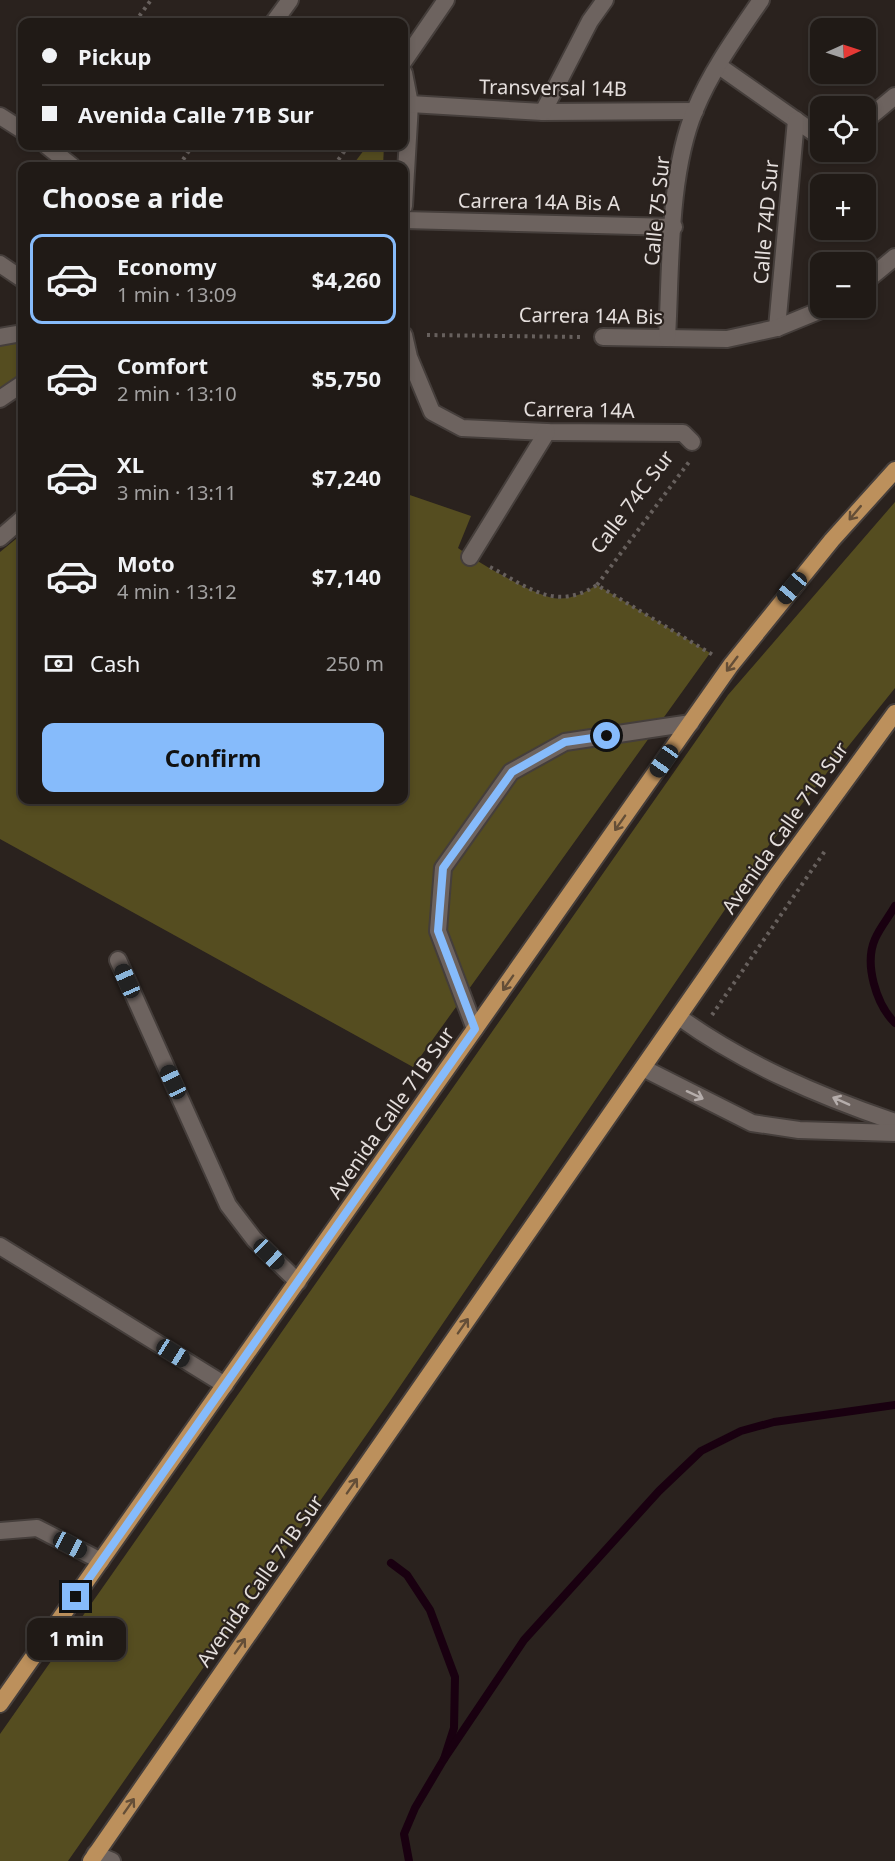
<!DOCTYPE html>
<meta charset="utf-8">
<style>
body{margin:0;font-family:"Noto Sans",sans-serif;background:#2d2723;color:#f1f3f6;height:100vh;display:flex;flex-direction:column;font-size:22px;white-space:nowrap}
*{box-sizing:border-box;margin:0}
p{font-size:20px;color:#a2a1a1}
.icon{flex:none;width:33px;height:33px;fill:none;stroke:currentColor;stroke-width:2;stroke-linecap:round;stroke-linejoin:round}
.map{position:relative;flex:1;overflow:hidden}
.drawer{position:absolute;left:18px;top:162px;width:390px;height:642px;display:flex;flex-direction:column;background:#201a16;border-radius:12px;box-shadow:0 3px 9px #0003,0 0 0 2px #3d3835}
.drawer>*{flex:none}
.guide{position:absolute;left:18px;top:18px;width:390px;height:132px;border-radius:12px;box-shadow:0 3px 9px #0003,0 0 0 2px #3d3835;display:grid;align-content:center;height:132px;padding:0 24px;background:#201a16}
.needle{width:39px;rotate:87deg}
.controls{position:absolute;left:810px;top:18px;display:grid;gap:12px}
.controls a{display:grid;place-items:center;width:66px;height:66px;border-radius:12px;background:#201a16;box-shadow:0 3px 9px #0003,0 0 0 2px #3d3835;font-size:30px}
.end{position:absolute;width:27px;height:27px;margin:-14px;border:8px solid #86bbfb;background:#111;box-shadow:0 0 0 3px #111}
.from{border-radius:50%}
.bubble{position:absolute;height:42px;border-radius:12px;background:#201a16;box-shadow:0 3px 9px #0003,0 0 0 2px #3d3835;font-size:20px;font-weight:700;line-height:42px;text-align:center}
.car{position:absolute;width:18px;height:36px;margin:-18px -9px;border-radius:8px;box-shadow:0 0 4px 2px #0007;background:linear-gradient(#222 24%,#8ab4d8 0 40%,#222 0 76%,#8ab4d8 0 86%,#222 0)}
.guide b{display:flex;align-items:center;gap:21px;height:57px;font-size:22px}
.guide b+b{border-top:2px solid #3d3835}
.guide i{width:15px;height:15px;background:#f1f3f6}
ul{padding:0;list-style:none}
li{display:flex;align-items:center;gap:18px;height:90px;margin:0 12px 9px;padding:0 12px;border:3px solid transparent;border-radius:12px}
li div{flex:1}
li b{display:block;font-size:22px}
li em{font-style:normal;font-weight:700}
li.on{border-color:#86bbfb}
li>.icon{width:54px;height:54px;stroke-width:1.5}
h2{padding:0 24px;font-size:27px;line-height:72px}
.pay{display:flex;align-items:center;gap:15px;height:66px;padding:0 24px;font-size:22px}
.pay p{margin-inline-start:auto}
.primary-button{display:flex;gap:12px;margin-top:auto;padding:12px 24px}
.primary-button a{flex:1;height:69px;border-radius:12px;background:#86bbfb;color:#111;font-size:24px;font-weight:700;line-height:69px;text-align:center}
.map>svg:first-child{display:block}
.green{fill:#554d20}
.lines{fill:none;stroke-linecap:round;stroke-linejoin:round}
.stream{stroke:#190010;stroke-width:8}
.service-casing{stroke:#453e3b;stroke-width:20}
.minor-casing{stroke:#453e3b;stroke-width:20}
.trunk-casing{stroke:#453e3b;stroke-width:20}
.path{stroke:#67605d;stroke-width:4;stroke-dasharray:3 4.5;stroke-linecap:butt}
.service{stroke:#6d635f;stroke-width:16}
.minor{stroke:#6d635f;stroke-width:16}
.trunk{stroke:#bc905c;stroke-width:16}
.oneway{stroke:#644e37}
.oneway2{stroke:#b5adab}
.route{stroke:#86bbfb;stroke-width:8}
.labels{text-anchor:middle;stroke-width:4.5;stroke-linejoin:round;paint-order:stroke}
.street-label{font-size:20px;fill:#e5dfdd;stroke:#2a221e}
</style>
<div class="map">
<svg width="895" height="1861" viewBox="0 0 895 1861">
<rect width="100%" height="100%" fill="#2a221e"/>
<g class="green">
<polygon points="367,146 384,146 383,166 352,166"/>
<polygon points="22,335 22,377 0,395 0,340"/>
<path d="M 404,493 L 471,516 L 458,548 C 477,562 526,590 549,597 C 566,602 583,594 597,585 L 710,653 L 413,1067 L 0,839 L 0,552 L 22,534 L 22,800 L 404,800 Z"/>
<polygon points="895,502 895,688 769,845 390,1401 68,1861 0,1861 0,1734 728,695"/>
</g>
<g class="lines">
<g class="stream">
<path d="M 895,906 C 889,917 880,927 875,939 C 864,964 876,1004 895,1023"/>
<polyline points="391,1563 407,1575 430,1610 455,1677 454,1728 444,1759 415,1808 404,1834 409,1861"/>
<polyline points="444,1759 524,1640 659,1491 701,1451 741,1431 774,1422 895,1405"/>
</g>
<defs>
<g id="service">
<polyline points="118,960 228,1205 254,1239 298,1282"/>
<path d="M 679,1017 C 744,1064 819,1096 895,1122"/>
<polyline points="475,1029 438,931 443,868 511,772 565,742 691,723"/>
<polyline points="643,1068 752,1123 799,1130 895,1133"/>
<polyline points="0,1246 225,1385"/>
<polyline points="0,1531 37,1528 101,1561"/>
<polyline points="95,1854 112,1861"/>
</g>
<g id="minor">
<polyline points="274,22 290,0"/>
<polyline points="404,61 446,0"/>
<polyline points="719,66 820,137"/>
<polyline points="404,73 410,104 404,206"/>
<polyline points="410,104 543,112 695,111"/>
<polyline points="543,112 590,21 605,0"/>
<polyline points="0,116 22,130"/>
<polyline points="866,120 895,96"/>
<polyline points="47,146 72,166"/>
<polyline points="404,220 674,227"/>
<polyline points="0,264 22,279"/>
<polyline points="866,281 895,257"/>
<polyline points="777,328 796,120"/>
<polyline points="404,335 409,357 432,412 462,428 547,432 683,433 692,442"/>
<polyline points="0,337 22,333"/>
<polyline points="603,337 727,339 777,328 826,308"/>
<path d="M 667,338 C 671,268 668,174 695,110 C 711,71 737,35 761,0"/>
<polyline points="0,399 22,384"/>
<polyline points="0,538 22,519"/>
<polyline points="470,557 547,432"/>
</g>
<g id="trunk">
<polyline points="0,1704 731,665 832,540 895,470"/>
<polyline points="91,1861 776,876 895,713"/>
</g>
</defs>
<use href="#service" class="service-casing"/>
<use href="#minor" class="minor-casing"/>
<use href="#trunk" class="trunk-casing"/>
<g class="path">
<polyline points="135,22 151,0"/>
<polyline points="179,166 192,146"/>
<polyline points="334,166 348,146"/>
<polyline points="427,335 581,337"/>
<path d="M 490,567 C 528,587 555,612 597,585 L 713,655"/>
<polyline points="597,585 689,462"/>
<polyline points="712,1015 825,851"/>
</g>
<use href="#service" class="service"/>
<use href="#minor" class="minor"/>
<use href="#trunk" class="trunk"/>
</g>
<defs><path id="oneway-shaft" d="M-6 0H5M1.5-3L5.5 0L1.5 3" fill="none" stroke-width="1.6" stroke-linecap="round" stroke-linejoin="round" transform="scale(1.5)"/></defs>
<g class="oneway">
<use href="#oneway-shaft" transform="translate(855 513) rotate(130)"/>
<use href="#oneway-shaft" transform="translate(732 664) rotate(127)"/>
<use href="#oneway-shaft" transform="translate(620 823) rotate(125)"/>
<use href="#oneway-shaft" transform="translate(508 983) rotate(125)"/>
<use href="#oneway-shaft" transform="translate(463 1326) rotate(-55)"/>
<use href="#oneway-shaft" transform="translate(352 1486) rotate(-55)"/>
<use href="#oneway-shaft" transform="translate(240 1646) rotate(-55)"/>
<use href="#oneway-shaft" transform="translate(129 1806) rotate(-55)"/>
</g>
<g class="oneway2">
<use href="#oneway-shaft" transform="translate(695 1095) rotate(25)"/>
<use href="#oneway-shaft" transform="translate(841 1101) rotate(-156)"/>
</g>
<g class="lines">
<polyline class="route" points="76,1597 475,1029 438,931 443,868 512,772 565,742 607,736"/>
</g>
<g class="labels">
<g class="street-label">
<text transform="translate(553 88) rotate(1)" y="7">Transversal 14B</text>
<text transform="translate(539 202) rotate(1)" y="7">Carrera 14A Bis A</text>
<text transform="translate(657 211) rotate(-84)" y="7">Calle 75 Sur</text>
<text transform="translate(766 222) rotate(-85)" y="7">Calle 74D Sur</text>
<text transform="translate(591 316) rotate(1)" y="7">Carrera 14A Bis</text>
<text transform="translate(579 410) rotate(1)" y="7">Carrera 14A</text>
<text transform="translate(632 502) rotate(-53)" y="7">Calle 74C Sur</text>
<text transform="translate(785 828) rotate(-55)" y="7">Avenida Calle 71B Sur</text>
<text transform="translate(391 1113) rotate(-55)" y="7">Avenida Calle 71B Sur</text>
<text transform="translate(260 1581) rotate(-55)" y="7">Avenida Calle 71B Sur</text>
</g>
</g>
</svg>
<div class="controls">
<a><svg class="needle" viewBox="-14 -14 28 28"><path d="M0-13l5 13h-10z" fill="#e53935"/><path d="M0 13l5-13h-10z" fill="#a2a1a1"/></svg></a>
<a><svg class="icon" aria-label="locate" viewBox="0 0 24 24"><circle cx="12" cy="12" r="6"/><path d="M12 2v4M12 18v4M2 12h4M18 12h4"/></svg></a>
<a>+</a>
<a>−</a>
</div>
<i class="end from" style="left:607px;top:736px"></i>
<i class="end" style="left:76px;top:1597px"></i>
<div class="bubble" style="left:27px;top:1618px;width:99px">1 min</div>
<i class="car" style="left:792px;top:588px;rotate:220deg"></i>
<i class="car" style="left:664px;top:761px;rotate:215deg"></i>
<i class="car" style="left:127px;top:981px;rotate:336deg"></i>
<i class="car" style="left:173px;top:1082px;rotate:335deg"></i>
<i class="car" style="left:269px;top:1254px;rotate:134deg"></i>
<i class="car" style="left:173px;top:1353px;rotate:122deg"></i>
<i class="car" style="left:70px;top:1545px;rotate:118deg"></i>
<div class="guide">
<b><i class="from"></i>Pickup</b>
<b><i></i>Avenida Calle 71B Sur</b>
</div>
<section class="drawer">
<h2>Choose a ride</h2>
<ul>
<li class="on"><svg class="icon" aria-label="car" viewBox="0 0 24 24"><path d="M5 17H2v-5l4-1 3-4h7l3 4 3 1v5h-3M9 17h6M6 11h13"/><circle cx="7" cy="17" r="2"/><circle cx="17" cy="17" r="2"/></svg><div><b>Economy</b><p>1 min · 13:09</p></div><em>$4,260</em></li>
<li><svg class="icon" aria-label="car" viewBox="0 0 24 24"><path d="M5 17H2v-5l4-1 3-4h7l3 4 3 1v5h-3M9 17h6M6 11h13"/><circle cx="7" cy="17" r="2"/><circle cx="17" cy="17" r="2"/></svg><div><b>Comfort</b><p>2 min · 13:10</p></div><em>$5,750</em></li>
<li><svg class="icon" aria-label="car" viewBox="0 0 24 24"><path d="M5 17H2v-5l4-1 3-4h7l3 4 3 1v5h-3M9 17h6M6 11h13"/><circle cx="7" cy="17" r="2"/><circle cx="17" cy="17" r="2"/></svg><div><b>XL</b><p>3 min · 13:11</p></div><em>$7,240</em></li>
<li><svg class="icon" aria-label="car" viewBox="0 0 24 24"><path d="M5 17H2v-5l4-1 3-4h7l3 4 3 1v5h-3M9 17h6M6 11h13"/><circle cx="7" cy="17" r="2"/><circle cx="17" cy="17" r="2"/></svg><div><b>Moto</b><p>4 min · 13:12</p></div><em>$7,140</em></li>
</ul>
<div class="pay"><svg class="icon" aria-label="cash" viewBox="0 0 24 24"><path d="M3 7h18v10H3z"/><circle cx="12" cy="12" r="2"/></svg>Cash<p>250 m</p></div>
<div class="primary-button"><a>Confirm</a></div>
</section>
</div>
